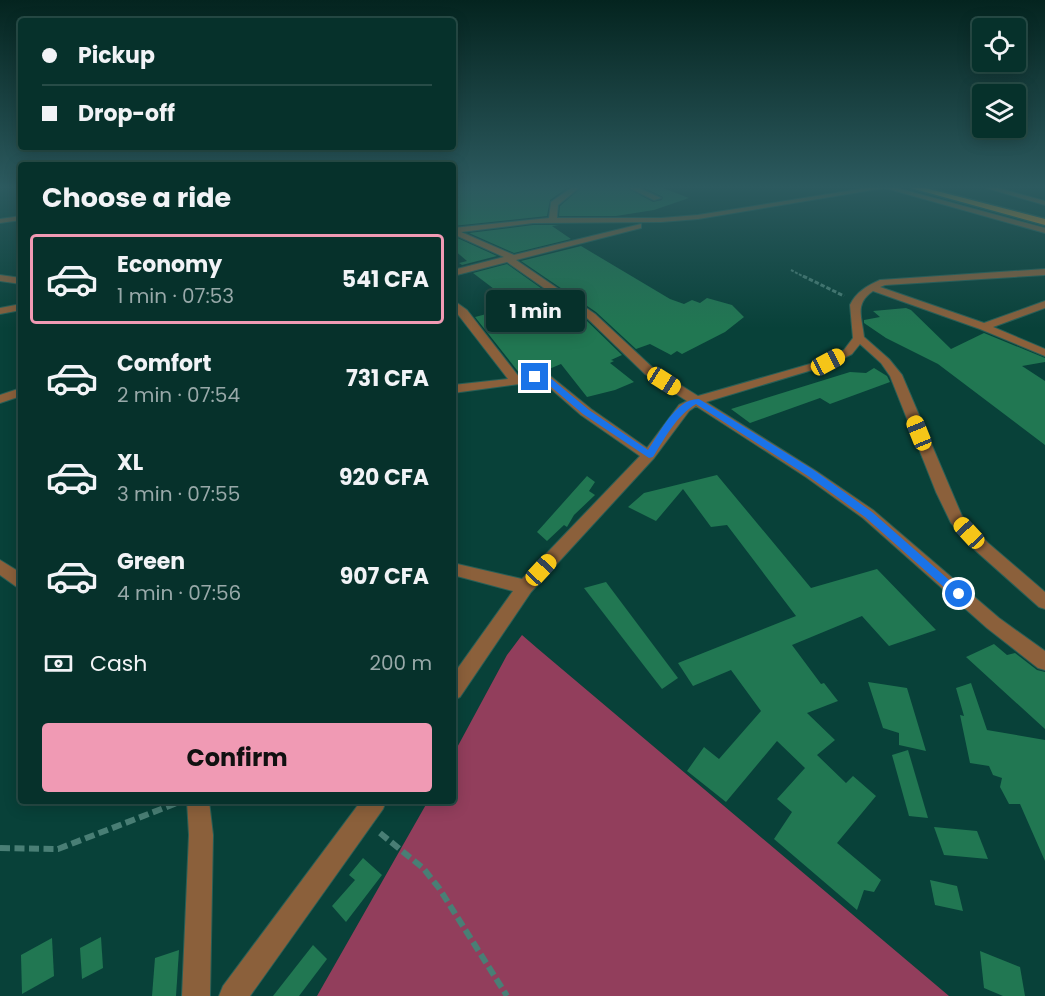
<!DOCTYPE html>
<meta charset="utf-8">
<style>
body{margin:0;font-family:Poppins,sans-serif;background:#0f3933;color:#f1f3f6;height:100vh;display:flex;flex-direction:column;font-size:22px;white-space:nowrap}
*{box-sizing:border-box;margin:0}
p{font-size:20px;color:#98a9a9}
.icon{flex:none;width:33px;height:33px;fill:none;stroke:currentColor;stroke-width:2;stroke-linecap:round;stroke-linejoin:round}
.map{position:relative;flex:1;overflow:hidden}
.sheet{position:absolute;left:18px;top:162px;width:438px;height:642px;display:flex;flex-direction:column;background:#06312b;border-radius:6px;box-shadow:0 3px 15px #0003,0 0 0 2px #274c47}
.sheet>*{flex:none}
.hud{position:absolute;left:18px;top:18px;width:438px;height:132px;border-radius:6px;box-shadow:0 3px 15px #0003,0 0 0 2px #274c47;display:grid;align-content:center;height:132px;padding:0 24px;background:#06312b}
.buttons{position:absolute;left:972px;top:18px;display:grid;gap:12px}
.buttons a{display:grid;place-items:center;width:54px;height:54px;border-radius:6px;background:#06312b;box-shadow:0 3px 15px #0003,0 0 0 2px #274c47;font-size:30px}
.end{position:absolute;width:27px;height:27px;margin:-14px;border:8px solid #1a73e8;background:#fff;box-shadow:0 0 0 3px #fff}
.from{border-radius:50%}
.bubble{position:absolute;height:42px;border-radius:6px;background:#06312b;box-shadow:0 3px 15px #0003,0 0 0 2px #274c47;font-size:20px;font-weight:700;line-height:42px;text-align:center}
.car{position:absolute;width:18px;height:36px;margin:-18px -9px;border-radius:8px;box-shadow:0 0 4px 2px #0007;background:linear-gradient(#f5c518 24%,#345 0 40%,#f5c518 0 76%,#345 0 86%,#f5c518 0)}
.hud b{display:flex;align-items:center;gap:21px;height:57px;font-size:22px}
.hud b+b{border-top:2px solid #274c47}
.hud i{width:15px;height:15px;background:#f1f3f6}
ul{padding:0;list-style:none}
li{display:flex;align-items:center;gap:18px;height:90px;margin:0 12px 9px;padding:0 12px;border:3px solid transparent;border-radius:6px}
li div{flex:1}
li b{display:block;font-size:22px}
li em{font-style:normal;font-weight:700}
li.on{border-color:#f09ab4}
li>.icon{width:54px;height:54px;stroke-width:1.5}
h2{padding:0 24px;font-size:27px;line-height:72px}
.pay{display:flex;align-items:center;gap:15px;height:66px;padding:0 24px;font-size:22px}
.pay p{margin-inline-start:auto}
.cta{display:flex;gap:12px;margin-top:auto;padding:12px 24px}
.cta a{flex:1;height:69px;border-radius:6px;background:#f09ab4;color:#111;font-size:24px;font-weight:700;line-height:69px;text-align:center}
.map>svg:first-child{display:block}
.green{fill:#923e5c}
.building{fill:#217752}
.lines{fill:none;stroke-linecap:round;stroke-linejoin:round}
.minor-casing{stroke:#285f57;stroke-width:2}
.trunk-casing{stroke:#285f57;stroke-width:3}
.path-far2{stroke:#497e75;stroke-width:2;stroke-dasharray:3 1.5;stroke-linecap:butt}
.path-far1{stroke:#497e75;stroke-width:3;stroke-dasharray:4.5 2;stroke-linecap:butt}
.path{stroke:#497e75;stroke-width:6;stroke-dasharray:10 4.5;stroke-linecap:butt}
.minor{fill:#8b603b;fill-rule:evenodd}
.trunk{fill:#ea8a26;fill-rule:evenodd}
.route{fill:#1a73e8}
</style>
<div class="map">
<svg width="1045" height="996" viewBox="0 0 1045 996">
<rect width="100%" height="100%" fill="#084139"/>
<polygon class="green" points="522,635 537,648 949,996 317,996 428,801 453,801 453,755 507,655"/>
<g class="building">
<polygon points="453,188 567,188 550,200 547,216 453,226 453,199 459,198 453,193"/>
<polygon points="581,188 627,188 653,202 662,200 663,197 645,188 663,188 689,198 654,210 616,216 559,216 560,206"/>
<polygon points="533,225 559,225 552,226 571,239 514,253 469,233"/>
<polygon points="453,236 497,256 462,265 459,263 467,261 453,249"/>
<polygon points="581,246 670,299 684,304 692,300 700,303 707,298 732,305 744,317 725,332 682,354 677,351 671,355 650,344 636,349 596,312 521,261"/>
<polygon points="507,264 586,320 622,355 611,360 614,361 610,363 634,382 615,390 587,397 561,364 542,372 520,374 475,317 498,311 488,302 500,300 492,293 498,292 473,273"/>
<polygon points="906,308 911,310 951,349 984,333 1045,358 1045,362 1022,366 1045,381 1045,445 938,364 886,338 864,323 864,320 880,317 873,311"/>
<polygon points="874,368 887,376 890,382 830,404 820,398 750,423 731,409 850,372 866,373"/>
<polygon points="717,475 811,588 877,569 936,630 889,646 862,616 792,645 821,684 824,683 838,701 807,713 835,740 817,755 846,783 853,776 876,796 837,843 881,880 874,892 864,890 857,910 774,839 792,812 777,799 805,768 777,741 726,802 687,771 704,747 719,759 761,711 731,670 693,686 678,663 796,616 727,525 711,527 683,489 656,521 628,507 644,493"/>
<polygon points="587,476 595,482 589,491 595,495 574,515 567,527 564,525 547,541 537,532"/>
<polygon points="606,582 678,678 662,689 584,588"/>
<polygon points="994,644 1007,655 1015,653 1037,670 1045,672 1045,729 966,657"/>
<polygon points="868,682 907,688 926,751 899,745 899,733 883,728"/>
<polygon points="971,683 987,730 1045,740 1045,861 1020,804 1009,804 1000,787 1002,778 993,775 989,766 970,763 960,715 964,716 956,688"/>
<polygon points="908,750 928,818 909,816 892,755"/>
<polygon points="934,827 977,831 988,859 944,855"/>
<polygon points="363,858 382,875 346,922 332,906 355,880 349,875"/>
<polygon points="930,880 957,886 963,911 935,905"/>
<polygon points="101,937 103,968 82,979 80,948"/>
<polygon points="52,938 54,976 22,994 21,955"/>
<polygon points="313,945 327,959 299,996 273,996"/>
<polygon points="179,950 176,996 152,996 155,958"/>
<polygon points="980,951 1020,967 1025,996 1003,996 984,988"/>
</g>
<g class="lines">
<defs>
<g id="minor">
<path d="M 571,188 L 579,188 L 558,205 L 557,218 L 661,218 L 698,215 L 866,188 L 884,188 L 698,219 L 661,222 L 533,223 L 461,232 L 514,255 L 641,224 L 641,228 L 516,260 L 595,314 L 653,368 L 698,396 L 824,360 L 844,350 L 853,338 L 850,305 C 856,292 867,286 880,280 L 1045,269 L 1045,275 L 885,285 L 880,287 L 984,323 L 1045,301 L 1045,308 L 993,327 L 1045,349 L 1045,356 L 980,329 L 873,291 C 854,304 862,317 864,337 L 889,359 L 902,375 L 962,516 L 988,543 L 1045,592 L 1045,609 L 1039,607 L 976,551 L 951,523 L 936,492 L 890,376 L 881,363 L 860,344 L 852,354 L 832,364 L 706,402 L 816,471 L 873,510 L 999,618 L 1045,651 L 1045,670 L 1038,668 L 987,628 L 863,518 L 806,477 L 696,406 L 689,411 L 654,458 L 531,592 L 460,697 L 453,700 L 453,675 L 513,591 L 453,575 L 453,563 L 522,579 L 640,456 L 581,415 L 542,381 L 453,393 L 453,385 L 508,379 L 453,308 L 453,300 L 467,310 L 519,377 L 535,373 L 549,375 L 591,409 L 647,448 L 679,405 L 687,401 L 645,374 L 587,318 L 507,262 L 453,276 L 453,270 L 504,257 L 453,234 L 453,228 L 549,218 L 551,202 Z"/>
<polygon points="629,188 639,188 661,198 654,200"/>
<polygon points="885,188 897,188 1045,228 1045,233"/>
<polygon points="986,188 998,188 1045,201 1045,205"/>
<polygon points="21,216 21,220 0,223 0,219"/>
<polygon points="0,275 21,278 21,284 0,281"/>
<polygon points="21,304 21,310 0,314 0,308"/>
<polygon points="21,388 21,396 0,403 0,395"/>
<polygon points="0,560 21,573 21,590 0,575"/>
<polygon points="187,801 209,801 213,835 210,996 182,996 189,835"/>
<polygon points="361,801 386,801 383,809 250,996 219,996 223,986"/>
</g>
<polygon id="trunk" points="911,188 925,188 1045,219 1045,225"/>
</defs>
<use href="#minor" class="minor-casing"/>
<use href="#trunk" class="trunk-casing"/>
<polyline class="path-far2" points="791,270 806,278"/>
<polyline class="path-far1" points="803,276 844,296"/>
<g class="path">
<polyline points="380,833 423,868 439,888 507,996"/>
<polyline points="0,848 58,849 177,803"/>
</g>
<use href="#minor" class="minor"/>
<use href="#trunk" class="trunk"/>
</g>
<linearGradient id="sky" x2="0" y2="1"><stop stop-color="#04241f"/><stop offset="0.57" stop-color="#2c5a5f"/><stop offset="1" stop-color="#2c5a5f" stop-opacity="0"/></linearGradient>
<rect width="1045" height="328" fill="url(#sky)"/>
<path class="route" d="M 535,375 L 548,376 L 589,410 L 648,450 C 659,434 676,398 699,399 L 815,471 L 872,512 L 965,594 L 959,598 L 955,597 L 865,517 L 808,476 L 696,404 C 676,416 665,438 653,457 L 649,458 L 583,414 L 543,380 L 532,379 L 531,377 Z"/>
</svg>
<div class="buttons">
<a><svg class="icon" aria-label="locate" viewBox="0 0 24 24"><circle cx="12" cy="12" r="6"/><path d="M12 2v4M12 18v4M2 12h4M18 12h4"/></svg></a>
<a><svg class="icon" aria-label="layers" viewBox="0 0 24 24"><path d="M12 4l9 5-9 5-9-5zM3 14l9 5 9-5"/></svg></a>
</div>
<i class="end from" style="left:959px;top:594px"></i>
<i class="end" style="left:535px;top:377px"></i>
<div class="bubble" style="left:486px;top:290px;width:99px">1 min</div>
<i class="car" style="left:828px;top:362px;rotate:62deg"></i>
<i class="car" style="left:664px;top:381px;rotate:122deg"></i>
<i class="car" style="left:919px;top:433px;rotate:338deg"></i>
<i class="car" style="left:969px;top:533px;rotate:317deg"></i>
<i class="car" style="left:541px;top:570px;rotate:43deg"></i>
<div class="hud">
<b><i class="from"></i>Pickup</b>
<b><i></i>Drop-off</b>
</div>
<section class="sheet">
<h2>Choose a ride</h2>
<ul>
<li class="on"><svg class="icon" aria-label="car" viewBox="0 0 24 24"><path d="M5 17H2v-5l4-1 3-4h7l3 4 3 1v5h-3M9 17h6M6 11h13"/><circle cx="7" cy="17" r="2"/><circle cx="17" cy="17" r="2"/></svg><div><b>Economy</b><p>1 min · 07:53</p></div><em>541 CFA</em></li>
<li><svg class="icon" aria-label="car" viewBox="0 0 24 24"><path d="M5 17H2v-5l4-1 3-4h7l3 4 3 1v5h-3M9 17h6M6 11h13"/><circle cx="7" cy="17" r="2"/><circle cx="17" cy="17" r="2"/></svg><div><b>Comfort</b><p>2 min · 07:54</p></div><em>731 CFA</em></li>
<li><svg class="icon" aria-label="car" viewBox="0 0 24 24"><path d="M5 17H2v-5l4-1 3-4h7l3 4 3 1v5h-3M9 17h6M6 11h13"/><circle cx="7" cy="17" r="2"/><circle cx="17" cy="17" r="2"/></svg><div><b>XL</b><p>3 min · 07:55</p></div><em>920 CFA</em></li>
<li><svg class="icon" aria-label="car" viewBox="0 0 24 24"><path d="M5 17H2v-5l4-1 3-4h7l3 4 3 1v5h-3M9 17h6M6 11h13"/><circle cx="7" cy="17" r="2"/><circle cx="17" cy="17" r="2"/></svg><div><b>Green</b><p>4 min · 07:56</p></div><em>907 CFA</em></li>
</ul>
<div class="pay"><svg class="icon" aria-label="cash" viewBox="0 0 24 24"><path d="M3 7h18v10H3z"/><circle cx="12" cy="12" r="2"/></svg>Cash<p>200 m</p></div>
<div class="cta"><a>Confirm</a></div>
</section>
</div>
